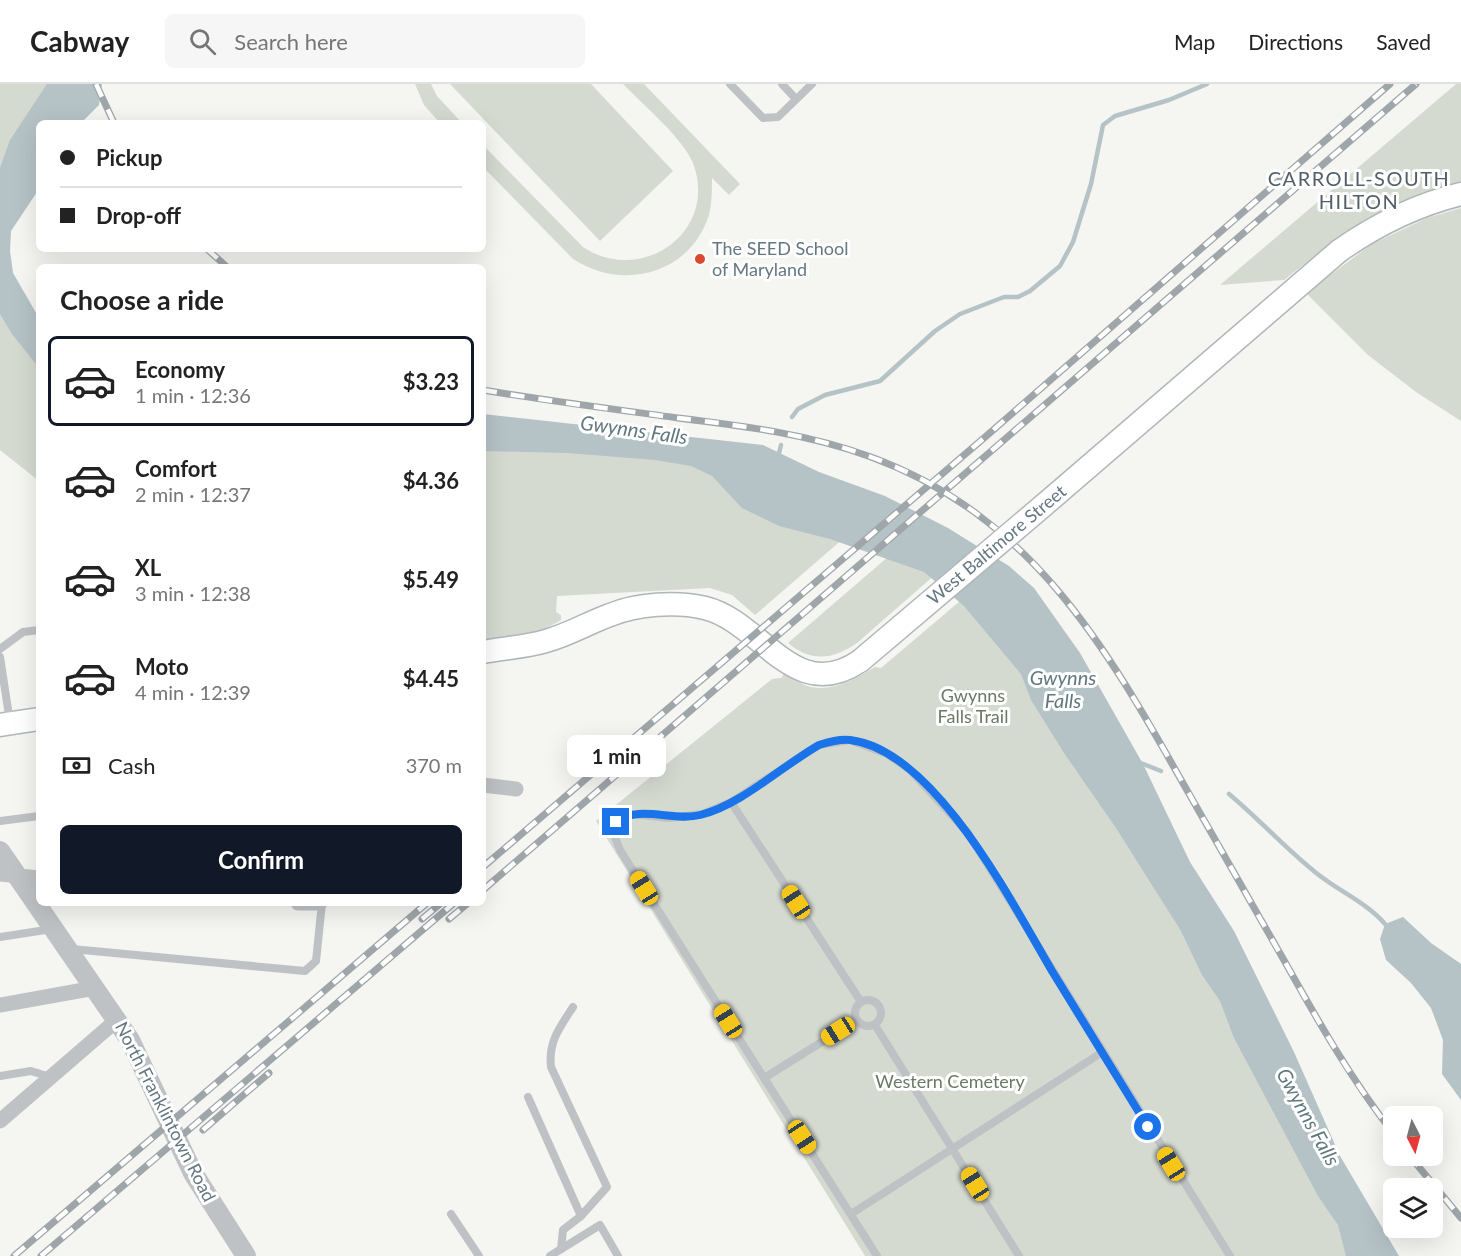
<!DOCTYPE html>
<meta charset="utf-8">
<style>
body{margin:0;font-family:Lato,sans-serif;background:#f6f6f6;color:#222;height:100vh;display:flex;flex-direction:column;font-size:22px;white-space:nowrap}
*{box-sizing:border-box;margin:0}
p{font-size:20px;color:#767676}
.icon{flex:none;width:33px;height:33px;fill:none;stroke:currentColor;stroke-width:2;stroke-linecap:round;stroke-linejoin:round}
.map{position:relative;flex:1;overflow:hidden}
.drawer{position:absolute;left:36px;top:180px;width:450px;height:642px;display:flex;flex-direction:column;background:#fff;border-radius:9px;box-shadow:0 6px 24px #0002}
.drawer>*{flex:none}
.guide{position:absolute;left:36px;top:36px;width:450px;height:132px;border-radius:9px;box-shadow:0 6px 24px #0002;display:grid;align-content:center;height:132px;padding:0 24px;background:#fff}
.needle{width:39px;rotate:174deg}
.tools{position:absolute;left:1383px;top:1022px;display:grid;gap:12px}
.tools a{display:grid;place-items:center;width:60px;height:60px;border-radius:9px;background:#fff;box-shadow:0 6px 24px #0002;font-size:30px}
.end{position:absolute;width:27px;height:27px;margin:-14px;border:8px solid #1a73e8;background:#fff;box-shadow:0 0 0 3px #fff}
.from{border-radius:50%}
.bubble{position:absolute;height:42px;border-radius:9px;background:#fff;box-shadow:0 6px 24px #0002;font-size:20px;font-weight:700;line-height:42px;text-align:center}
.car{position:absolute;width:18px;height:36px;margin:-18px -9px;border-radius:8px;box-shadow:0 0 4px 2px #0007;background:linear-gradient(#f5c518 24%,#345 0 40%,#f5c518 0 76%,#345 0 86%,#f5c518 0)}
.guide b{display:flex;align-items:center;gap:21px;height:57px;font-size:22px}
.guide b+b{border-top:2px solid #e0e0e0}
.guide i{width:15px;height:15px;background:#222}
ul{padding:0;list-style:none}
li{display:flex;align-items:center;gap:18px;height:90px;margin:0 12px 9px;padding:0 12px;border:3px solid transparent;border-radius:9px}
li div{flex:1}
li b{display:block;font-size:22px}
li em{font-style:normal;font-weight:700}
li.on{border-color:#111827}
li>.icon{width:54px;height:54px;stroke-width:1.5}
h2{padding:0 24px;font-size:27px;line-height:72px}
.pay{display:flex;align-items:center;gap:15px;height:66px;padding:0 24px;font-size:22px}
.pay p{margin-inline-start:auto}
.cta{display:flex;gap:12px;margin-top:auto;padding:12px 24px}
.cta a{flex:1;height:69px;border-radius:9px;background:#111827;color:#fff;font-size:24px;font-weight:700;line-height:69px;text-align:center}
header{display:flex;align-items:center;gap:36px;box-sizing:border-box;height:84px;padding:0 30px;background:#fff;border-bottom:2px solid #e0e0e0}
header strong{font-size:28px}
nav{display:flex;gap:33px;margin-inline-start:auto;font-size:21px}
.search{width:420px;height:54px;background:#f6f6f6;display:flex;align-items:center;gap:15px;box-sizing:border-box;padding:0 21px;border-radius:9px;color:#767676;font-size:22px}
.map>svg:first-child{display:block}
.green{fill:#d5dad1}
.water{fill:#b5c2c6}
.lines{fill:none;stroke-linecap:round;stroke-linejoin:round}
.stream{stroke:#b5c2c6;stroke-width:4.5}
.secondary-casing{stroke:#b0b6ba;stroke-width:25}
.service{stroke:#bec2c5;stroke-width:8}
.minor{stroke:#bec2c5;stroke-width:15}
.tertiary{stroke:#bec2c5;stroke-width:20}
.secondary{stroke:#fff;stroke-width:22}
.rail-casing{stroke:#9fa6aa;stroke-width:7}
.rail{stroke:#fff;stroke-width:4.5;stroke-dasharray:14;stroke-linecap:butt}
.secondary-bridge-casing{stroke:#b0b6ba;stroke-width:25;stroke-linecap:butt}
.secondary-bridge{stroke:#fff;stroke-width:22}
.route{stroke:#1a73e8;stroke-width:8}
.poi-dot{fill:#db492c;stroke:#fff;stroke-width:2}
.labels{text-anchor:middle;stroke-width:6;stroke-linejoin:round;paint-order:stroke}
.poi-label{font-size:18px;fill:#657781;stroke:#fff;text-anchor:start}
.street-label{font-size:18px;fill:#657781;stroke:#fff}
.park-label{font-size:18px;fill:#6a7964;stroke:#fff}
.neighbourhood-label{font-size:20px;letter-spacing:1.5px;fill:#535f67;stroke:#fff}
.water-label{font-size:20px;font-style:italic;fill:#61787f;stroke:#fff}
</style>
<header>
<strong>Cabway</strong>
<div class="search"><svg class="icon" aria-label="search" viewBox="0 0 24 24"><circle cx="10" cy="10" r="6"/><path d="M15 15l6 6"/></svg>Search here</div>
<nav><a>Map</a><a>Directions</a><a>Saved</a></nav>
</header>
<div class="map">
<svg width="1461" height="1172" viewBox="0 0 1461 1172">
<rect width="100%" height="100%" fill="#f5f5f2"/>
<g class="green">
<polygon points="0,0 64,0 39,39 0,153"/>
<polygon points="415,0 431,0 437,12 462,39 440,39 424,21"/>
<polygon points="450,0 591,0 673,87 600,157"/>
<path d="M 623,0 L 644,0 L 740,100 L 729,111 L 712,94 C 712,107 712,119 709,131 C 690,191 622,207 573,175 L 483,83 L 483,61 L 583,163 C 641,202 719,148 693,79 C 682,53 643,21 623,0 Z"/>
<polygon points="1456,0 1461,0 1461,98 1387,124 1345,148 1284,196 1220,201"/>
<polygon points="1461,124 1461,337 1416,308 1368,271 1306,209 1372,160 1427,134"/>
<polygon points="0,182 39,260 39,397 0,366"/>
<polygon points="483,349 656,363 859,441 755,531 732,511 710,504 557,512 556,528 561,531 561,536 542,547 483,556"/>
<path d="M 918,447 L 953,475 L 857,559 C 833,576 810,578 788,559 Z"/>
<path d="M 986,495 L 1382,1172 L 865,1172 L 596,737 L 772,595 L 781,594 L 784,590 C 792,594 802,601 811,603 C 834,608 857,594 875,583 L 881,584 Z"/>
</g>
<g class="water">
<polygon points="47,0 102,0 99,21 82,38 39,39 39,105 11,147 10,167 13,189 39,234 39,284 12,250 0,230 0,84 10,56"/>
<polygon points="483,330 763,361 819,388 885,412 948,444 1009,482 1034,504 1080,569 1143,680 1190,778 1234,847 1294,968 1340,1072 1399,1172 1346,1172 1338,1141 1318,1112 1234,954 1220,917 1202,891 1181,847 1116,744 1064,669 1031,616 1021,590 964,522 924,488 830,455 779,442 742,424 712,392 691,382 655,376 568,369 483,367"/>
<polygon points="1403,833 1431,859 1461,880 1461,1016 1442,990 1443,956 1431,924 1411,899 1386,876 1380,855 1385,840"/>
</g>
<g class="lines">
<g class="stream">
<polyline points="792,333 798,325 825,311 880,297 935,247 960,230 1004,213 1018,213 1030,207 1060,182 1073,158 1091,100 1103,41 1115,32 1169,16 1207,0"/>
<polyline points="778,373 781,361"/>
<polyline points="1138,678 1161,687"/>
<path d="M 1229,710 C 1259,735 1285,764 1315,788 C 1338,807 1366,818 1385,840"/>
</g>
<defs>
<g id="secondary">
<path d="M 1044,421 L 1339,167 C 1376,141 1416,121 1461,110"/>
<path d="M 483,568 C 504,564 526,563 546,557 C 568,551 588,539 610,531 C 637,520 676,517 705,524 C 762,538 794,622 860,577"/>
<polyline points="0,641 39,635"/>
</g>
</defs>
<use href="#secondary" class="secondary-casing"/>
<g class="service">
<polyline points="730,0 763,34 778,33 812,0"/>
<polyline points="782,0 796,15"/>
<polyline points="0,565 23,548 39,546"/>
<polyline points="0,573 10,638"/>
<polyline points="731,718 861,918"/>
<polyline points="0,737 39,732"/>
<polyline points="0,853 52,845"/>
<polyline points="72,865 305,887 316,877 322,819"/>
<circle cx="868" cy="929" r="13"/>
<path d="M 573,923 C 560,943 548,958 551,983 L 607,1103 L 581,1132"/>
<polyline points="857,936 764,994 877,1172"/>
<polyline points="875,941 1019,1172"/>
<polyline points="0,992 31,987 50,993"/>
<polyline points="764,994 620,766 612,746 616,738 631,730 669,734 703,730 731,718 819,661 850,656 887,670 910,686 968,749 1230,1172"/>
<polyline points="528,1013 581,1132 563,1146 561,1165"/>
<polyline points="451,1130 479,1172"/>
<polyline points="851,1130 1101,969"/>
<polyline points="550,1172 600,1141 618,1172"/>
</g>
<g class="minor">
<polyline points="483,701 516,705"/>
<polyline points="0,790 39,794"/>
<polyline points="298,819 320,819"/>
<polyline points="0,921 95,904"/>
<polyline points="0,1037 118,935"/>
</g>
<polyline class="tertiary" points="0,767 130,956 193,1089 246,1172"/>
<use href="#secondary" class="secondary"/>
<defs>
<g id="rail">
<polyline points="96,0 114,39"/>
<polyline points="207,165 227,183"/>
<path d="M 483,306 C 548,317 613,325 678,334 C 744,342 809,350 871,373 C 1031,432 1105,561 1184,701 C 1218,760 1251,819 1285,878 C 1318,937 1352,997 1394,1050"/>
<polyline points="483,783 984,354 1390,0"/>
<polyline points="483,806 1416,0"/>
<polyline points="422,835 441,819"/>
<polyline points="449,835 468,819"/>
<polyline points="203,1046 269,989"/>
<polyline points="1409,1071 1461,1134"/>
<polyline points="14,1172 427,819"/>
<polyline points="41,1172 454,819"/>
</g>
</defs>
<use href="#rail" class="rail-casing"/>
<use href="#rail" class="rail"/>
<defs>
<polyline id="secondary-bridge" points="860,577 1044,421"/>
</defs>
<use href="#secondary-bridge" class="secondary-bridge-casing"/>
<use href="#secondary-bridge" class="secondary-bridge"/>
</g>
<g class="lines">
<path class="route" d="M 616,738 C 639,720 673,738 700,731 C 741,721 782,682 819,661 C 829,658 839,655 850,656 C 935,666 1013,821 1052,887 C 1084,939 1116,991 1148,1043"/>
</g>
<circle class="poi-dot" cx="700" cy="175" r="6"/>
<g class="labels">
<g class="poi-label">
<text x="712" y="171">The SEED School<tspan x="712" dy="21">of Maryland</tspan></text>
</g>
<g class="street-label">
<text transform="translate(997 461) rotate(-40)" y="6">West Baltimore Street</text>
<text transform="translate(165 1028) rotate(63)" y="6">North Franklintown Road</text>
</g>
<g class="park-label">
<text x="973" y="618">Gwynns<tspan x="973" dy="21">Falls Trail</tspan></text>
<text x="950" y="1004">Western Cemetery</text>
</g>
<g class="neighbourhood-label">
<text x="1359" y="102">CARROLL-SOUTH<tspan x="1359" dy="23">HILTON</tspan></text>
</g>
<g class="water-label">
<text transform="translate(634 346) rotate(8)" y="7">Gwynns Falls</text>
<text x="1063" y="601">Gwynns<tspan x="1063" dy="23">Falls</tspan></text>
<text transform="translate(1308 1033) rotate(61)" y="7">Gwynns Falls</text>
</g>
</g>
</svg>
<div class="tools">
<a><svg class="needle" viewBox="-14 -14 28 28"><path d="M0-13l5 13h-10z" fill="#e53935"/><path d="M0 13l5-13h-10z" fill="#767676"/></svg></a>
<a><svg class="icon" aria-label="layers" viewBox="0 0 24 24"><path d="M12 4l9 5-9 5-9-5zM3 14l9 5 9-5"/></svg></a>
</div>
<i class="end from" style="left:1148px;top:1043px"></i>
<i class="end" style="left:616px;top:738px"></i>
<div class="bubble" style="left:567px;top:651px;width:99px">1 min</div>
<i class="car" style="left:644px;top:804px;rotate:328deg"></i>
<i class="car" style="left:796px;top:818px;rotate:327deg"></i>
<i class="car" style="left:728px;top:937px;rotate:328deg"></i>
<i class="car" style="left:838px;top:947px;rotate:238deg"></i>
<i class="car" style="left:802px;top:1053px;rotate:147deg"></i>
<i class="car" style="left:1171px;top:1080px;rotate:328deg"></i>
<i class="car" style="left:975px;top:1100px;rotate:328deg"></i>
<div class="guide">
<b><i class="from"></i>Pickup</b>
<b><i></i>Drop-off</b>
</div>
<section class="drawer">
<h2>Choose a ride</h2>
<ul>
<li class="on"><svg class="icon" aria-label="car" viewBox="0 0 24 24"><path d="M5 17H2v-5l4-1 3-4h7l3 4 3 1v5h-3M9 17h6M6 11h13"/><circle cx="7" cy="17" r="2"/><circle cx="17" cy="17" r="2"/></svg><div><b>Economy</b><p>1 min · 12:36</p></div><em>$3.23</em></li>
<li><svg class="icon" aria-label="car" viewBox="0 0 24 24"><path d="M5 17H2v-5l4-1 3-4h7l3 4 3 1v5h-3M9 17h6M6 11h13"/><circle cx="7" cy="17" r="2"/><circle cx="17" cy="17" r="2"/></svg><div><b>Comfort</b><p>2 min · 12:37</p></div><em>$4.36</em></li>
<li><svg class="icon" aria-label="car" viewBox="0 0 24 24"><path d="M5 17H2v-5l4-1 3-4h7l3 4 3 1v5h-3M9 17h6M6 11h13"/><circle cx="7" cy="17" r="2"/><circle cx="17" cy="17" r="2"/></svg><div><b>XL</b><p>3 min · 12:38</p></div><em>$5.49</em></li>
<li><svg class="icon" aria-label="car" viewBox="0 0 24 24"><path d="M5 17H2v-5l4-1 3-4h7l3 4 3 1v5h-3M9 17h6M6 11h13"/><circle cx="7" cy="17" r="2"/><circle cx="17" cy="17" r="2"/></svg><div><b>Moto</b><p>4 min · 12:39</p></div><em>$4.45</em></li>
</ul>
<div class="pay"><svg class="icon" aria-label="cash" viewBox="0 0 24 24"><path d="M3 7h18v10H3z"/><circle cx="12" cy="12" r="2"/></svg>Cash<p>370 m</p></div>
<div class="cta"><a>Confirm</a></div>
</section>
</div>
